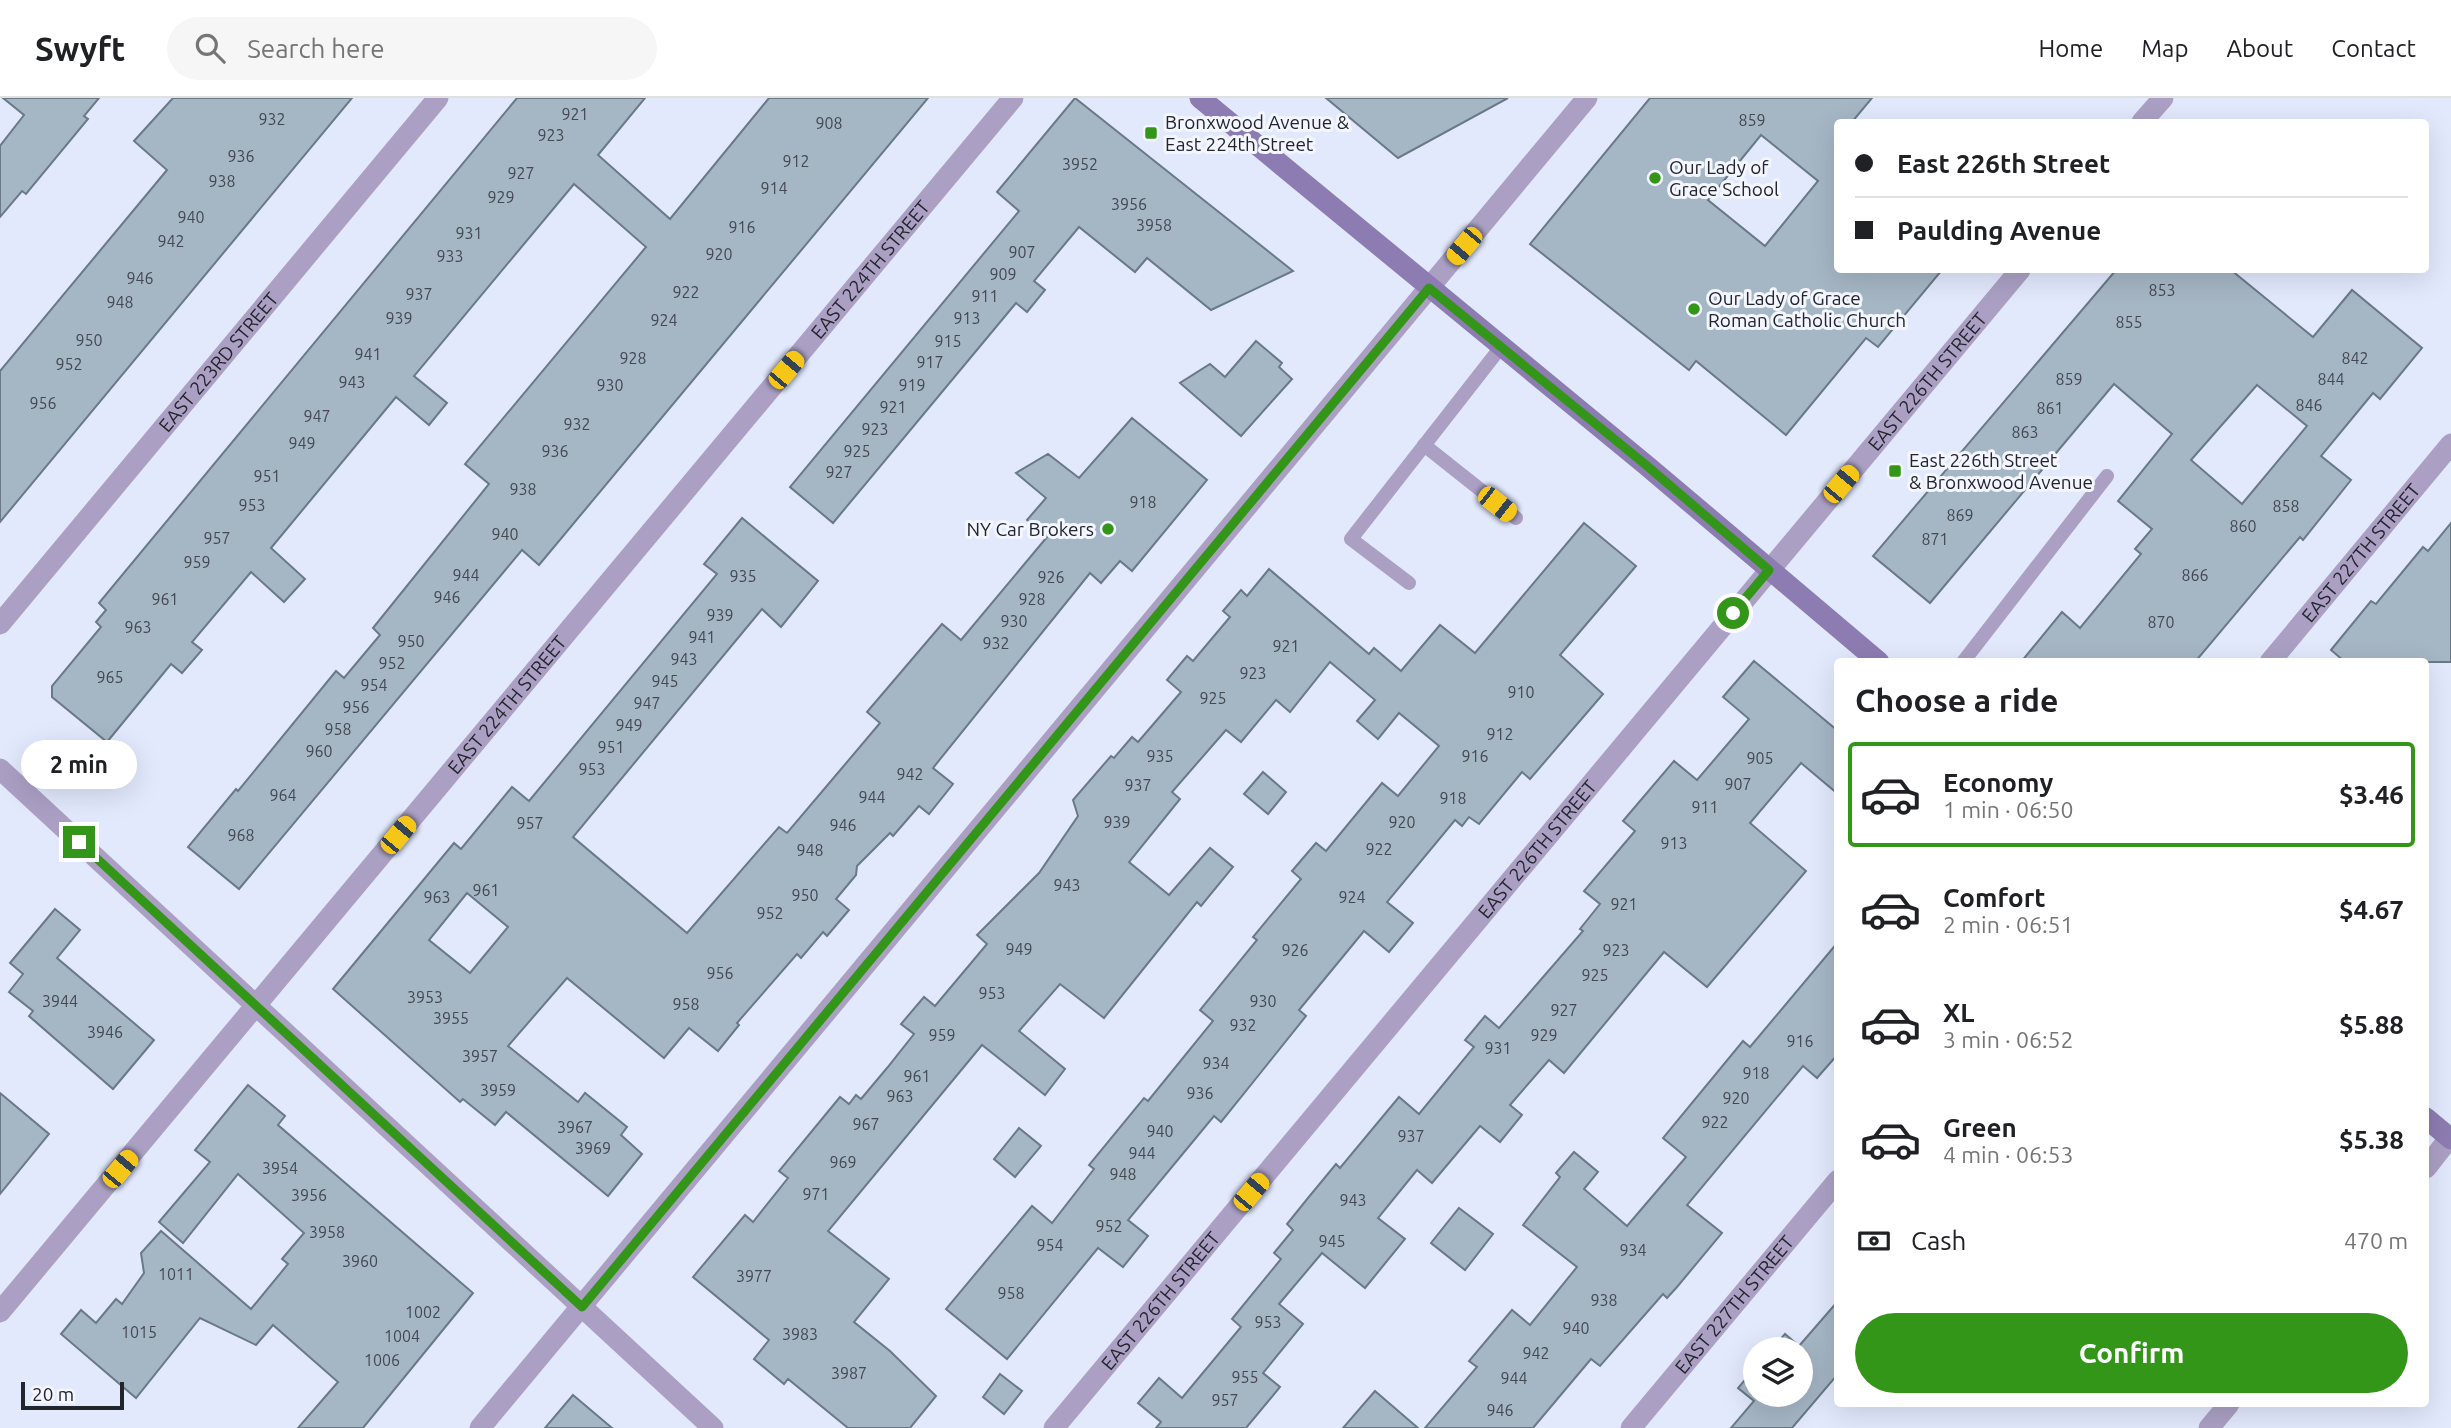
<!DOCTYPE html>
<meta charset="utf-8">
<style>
body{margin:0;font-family:Ubuntu,sans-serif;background:#f6f6f6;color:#202124;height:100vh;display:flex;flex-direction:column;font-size:26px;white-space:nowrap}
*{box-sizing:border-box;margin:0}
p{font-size:23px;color:#757577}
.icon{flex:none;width:38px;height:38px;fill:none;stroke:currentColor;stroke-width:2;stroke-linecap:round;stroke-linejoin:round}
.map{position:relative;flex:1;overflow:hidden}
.sheet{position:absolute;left:1834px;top:560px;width:595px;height:749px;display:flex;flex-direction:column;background:#fff;border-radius:7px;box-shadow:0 7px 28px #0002}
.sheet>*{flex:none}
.guide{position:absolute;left:1834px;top:21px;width:595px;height:154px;border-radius:7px;box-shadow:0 7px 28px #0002;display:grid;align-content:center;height:154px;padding:0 21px;background:#fff}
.tools{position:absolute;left:1743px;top:1239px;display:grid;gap:14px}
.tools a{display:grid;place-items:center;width:70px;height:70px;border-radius:50%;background:#fff;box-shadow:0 7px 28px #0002;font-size:35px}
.scale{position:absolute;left:21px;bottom:18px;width:103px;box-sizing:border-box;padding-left:7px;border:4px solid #23252d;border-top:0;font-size:19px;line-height:24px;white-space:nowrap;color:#23252d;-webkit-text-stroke:5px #f4f6ff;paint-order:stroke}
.end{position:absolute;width:32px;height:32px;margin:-16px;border:9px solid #349619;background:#fff;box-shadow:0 0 0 4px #fff}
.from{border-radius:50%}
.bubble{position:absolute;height:49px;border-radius:24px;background:#fff;box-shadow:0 7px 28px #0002;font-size:23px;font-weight:700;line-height:49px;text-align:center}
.car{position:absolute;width:21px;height:42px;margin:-21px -10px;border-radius:9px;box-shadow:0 0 5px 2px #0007;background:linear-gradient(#f5c518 24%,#345 0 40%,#f5c518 0 76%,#345 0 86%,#f5c518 0)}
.guide b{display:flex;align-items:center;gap:24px;height:66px;font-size:26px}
.guide b+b{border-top:2px solid #e0e0e0}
.guide i{width:18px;height:18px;background:#202124}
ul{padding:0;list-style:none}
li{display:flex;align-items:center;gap:21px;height:105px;margin:0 14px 10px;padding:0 7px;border:4px solid transparent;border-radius:7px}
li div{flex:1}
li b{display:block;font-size:26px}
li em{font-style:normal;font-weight:700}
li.selected{border-color:#349619}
li>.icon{width:63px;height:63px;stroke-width:1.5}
h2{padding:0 21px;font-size:32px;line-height:84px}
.pay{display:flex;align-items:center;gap:18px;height:77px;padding:0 21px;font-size:26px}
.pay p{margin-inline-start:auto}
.button{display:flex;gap:14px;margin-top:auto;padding:14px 21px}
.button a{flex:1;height:80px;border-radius:42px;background:#349619;color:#fff;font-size:28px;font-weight:700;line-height:80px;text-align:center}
header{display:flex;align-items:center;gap:42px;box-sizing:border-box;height:98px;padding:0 35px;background:#fff;border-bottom:2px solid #e0e0e0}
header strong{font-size:33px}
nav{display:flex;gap:38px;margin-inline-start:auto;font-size:24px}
.search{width:490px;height:63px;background:#f6f6f6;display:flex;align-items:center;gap:18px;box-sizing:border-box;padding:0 24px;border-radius:38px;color:#757577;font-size:26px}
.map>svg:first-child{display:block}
.building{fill:#a5b6c5;stroke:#697987;stroke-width:2;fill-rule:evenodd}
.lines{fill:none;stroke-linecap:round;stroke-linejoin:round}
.lane{stroke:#aba0c4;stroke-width:14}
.street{stroke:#aba0c4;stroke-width:21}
.secondary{stroke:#8d7cb1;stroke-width:21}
.route{stroke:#349619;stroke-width:9}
.poi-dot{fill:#349619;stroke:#f4f6ff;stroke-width:2.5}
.labels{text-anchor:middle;stroke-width:6;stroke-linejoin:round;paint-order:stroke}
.number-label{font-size:16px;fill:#444953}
.poi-label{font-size:19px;fill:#23252d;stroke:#f4f6ff;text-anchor:start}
.street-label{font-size:19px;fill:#23252d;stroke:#f4f6ff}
</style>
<header>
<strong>Swyft</strong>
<div class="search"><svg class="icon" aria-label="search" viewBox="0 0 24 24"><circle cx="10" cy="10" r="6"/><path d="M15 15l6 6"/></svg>Search here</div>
<nav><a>Home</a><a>Map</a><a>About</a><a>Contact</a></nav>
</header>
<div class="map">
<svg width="2451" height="1330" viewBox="0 0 2451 1330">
<rect width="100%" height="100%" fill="#e2e9fd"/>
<g class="building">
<polygon points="3,0 99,0 84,18 88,21 26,96 22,93 0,119 0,48 24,17"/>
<polygon points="173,0 352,0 0,424 0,273 167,72 134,43"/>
<polygon points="517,0 645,0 598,57 670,121 769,0 928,0 539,467 522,452 239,791 188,749 236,691 238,693 336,573 344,580 380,537 373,530 489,386 465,366 646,149 574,86 414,278 447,305 429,327 396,299 271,450 305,481 284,504 251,474 192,544 202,552 182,575 171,566 107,644 52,599 52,588 101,529 96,524 106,512 99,505"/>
<polygon points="1075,0 1293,173 1211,212 1147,160 1135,174 1079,129 1034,183 1045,192 1027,214 1016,205 833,425 790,389 1019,113 997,94"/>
<polygon points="1326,0 1508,0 1398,60"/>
<path d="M 1650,0 L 1872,0 L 1852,24 L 1838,24 L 1838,172 L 1942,172 L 1878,249 L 1866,240 L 1786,337 L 1696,263 L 1689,272 L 1530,146 ZM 1761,37 L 1818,83 L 1765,148 L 1708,102 Z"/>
<path d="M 2116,172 L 2231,172 L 2313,239 L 2352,192 L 2422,250 L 2380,301 L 2373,295 L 2321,358 L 2351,382 L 2303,442 L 2300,439 L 2195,564 L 2021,564 L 2062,514 L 2080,530 L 2141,456 L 2135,451 L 2152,431 L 2118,403 L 2172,336 L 2114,286 L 1930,505 L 1873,458 ZM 2257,287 L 2307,328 L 2242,406 L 2191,362 Z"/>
<polygon points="1256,243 1282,265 1279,269 1292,281 1241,338 1180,285 1210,266 1225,279"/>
<path d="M 1132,320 L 1207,382 L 1132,473 L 1120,463 L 1101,485 L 1090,475 L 933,670 L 953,686 L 929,716 L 919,708 L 893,738 L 890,735 L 857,768 L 856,777 L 836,801 L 849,812 L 827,838 L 823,834 L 801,860 L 797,856 L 737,925 L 739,927 L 718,953 L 689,930 L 664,960 L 567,880 L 508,948 L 578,1004 L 585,995 L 627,1029 L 621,1037 L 642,1056 L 608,1098 L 506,1014 L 495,1027 L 463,1001 L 460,1004 L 333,891 L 454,745 L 461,751 L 512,689 L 529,703 L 717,476 L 704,466 L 742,420 L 818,483 L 781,529 L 762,511 L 573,739 L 687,835 L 779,729 L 787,735 L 842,670 L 880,625 L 867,614 L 942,526 L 961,542 L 1047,439 L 1027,422 L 1046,400 L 1016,375 L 1048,356 L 1079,380 ZM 467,795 L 508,829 L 470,875 L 429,842 Z"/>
<polygon points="1584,425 1636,468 1560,557 1603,596 1530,681 1522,674 1479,726 1469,719 1462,728 1455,722 1387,804 1413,825 1389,854 1364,833 1299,912 1306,918 1254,983 1221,1024 1214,1018 1128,1122 1148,1138 1123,1169 1098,1150 1007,1261 946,1211 1032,1108 1052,1125 1094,1071 1089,1067 1144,1000 1148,1003 1213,923 1200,912 1257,842 1253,839 1301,781 1292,773 1316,745 1326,753 1382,685 1398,698 1439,648 1399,615 1378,641 1357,623 1375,602 1330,564 1290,614 1276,602 1241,644 1226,632 1172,694 1180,701 1129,764 1169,797 1210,750 1233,769 1201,808 1197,804 1104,920 1060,886 1019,933 1065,971 1045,997 982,947 828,1133 889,1181 854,1224 890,1253 936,1298 910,1330 848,1330 788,1281 784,1286 754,1261 769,1242 693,1179 745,1117 753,1124 788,1080 779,1073 840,999 849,1006 856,997 861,1001 887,970 914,936 901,926 924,899 935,908 987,846 977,837 1039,775 1078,718 1073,702 1111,658 1114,660 1132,639 1138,644 1181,594 1167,582 1187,558 1193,563 1230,519 1223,513 1241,492 1247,498 1269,471 1369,556 1374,550 1401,573 1440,527 1475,555"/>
<polygon points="2451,425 2451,564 2345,564 2331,552 2371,503 2376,506 2423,449 2428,453"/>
<polygon points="1754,563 1838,633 1838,696 1801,665 1750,725 1806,773 1707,889 1664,854 1564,975 1549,962 1510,1007 1522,1017 1500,1044 1480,1028 1432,1085 1417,1072 1378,1120 1405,1141 1365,1190 1322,1155 1279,1206 1303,1226 1263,1275 1280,1289 1246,1330 1156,1330 1161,1324 1138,1305 1159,1280 1182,1300 1241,1229 1232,1221 1281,1161 1274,1155 1293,1132 1287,1126 1308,1100 1336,1066 1340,1070 1399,999 1419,1016 1474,949 1465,942 1485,918 1499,930 1583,833 1580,831 1600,806 1584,793 1635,733 1623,723 1674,663 1697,682 1749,621 1723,599"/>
<polygon points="1263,674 1286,694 1268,716 1244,696"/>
<polygon points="55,811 80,832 57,860 154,942 113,991 29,918 33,913 9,894 23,876 10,865"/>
<polygon points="1838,844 1838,956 1817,980 1803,968 1687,1107 1722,1135 1677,1189 1667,1200 1663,1196 1600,1268 1591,1261 1533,1330 1425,1330 1477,1269 1469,1263 1512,1212 1530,1227 1577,1169 1523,1127 1560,1079 1556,1075 1574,1054 1598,1074 1584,1091 1627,1128 1686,1059 1663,1040 1743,943 1750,949"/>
<polygon points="248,987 285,1018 278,1027 473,1195 363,1330 298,1330 338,1284 273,1227 256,1247 200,1220 136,1300 61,1236 81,1212 96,1225 116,1201 122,1206 144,1175 141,1155 161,1133 251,1211 288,1166 282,1161 304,1135 238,1076 183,1145 159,1124 210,1064 195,1052"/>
<polygon points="0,995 49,1036 0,1096"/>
<polygon points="1019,1030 1041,1048 1015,1079 994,1061"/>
<polygon points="1459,1110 1493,1136 1465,1172 1431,1145"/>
<polygon points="1838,1203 1838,1276 1792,1330 1731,1330 1754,1303 1738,1290 1755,1270 1755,1297 1801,1297 1801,1251 1772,1251 1785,1236 1799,1248"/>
<polygon points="1000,1276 1022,1293 1004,1316 983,1299"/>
<polygon points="1375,1293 1418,1330 1343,1330"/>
<polygon points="573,1297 612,1330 545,1330"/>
</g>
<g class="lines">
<g class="lane">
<polyline points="1424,347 1516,420"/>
<polyline points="1409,485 1351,441 1501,249"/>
<polyline points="1963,564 2107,378"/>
</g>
<g class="street">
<polyline points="2142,24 2163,0"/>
<path id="s1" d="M 0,526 L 438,0"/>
<path id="s2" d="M 2270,564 L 2451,346"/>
<polyline points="0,671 713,1330"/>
<polyline points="2426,1070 2451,1038"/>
<path id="s3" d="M 0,1214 L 1013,0"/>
<polyline points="480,1330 1587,0"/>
<path id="s4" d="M 1054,1330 L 2020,172"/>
<path id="s5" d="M 1631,1330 L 1838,1082"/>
<polyline points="2209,1330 2229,1306"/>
</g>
<g class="secondary">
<polyline points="1200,0 1646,367 1879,564"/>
<polyline points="2426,1020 2451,1041"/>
</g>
</g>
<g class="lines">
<polyline class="route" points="79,744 582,1209 1429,190 1646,367 1769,472 1733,515"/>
</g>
<g class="poi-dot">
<rect x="1144" y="28" width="14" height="14" rx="3.5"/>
<circle cx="1655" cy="80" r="7"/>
<circle cx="1694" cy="211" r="7"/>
<rect x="1888" y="366" width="14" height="14" rx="3.5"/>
<circle cx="1108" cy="431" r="7"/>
</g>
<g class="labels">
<g class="number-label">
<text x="575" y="22">921</text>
<text x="272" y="27">932</text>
<text x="1752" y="28">859</text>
<text x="829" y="31">908</text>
<text x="551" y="43">923</text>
<text x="241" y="64">936</text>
<text x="796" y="69">912</text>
<text x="1080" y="72">3952</text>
<text x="521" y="81">927</text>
<text x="222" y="89">938</text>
<text x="774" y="96">914</text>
<text x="501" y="105">929</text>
<text x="1129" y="112">3956</text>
<text x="191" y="125">940</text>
<text x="1154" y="133">3958</text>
<text x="742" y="135">916</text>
<text x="469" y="141">931</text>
<text x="171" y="149">942</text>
<text x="1022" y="160">907</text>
<text x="719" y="162">920</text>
<text x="450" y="164">933</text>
<text x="1003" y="182">909</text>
<text x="140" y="186">946</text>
<text x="2162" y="198">853</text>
<text x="686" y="200">922</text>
<text x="419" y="202">937</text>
<text x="985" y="204">911</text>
<text x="120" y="210">948</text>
<text x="399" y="226">939</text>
<text x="967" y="226">913</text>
<text x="664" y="228">924</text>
<text x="2129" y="230">855</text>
<text x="89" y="248">950</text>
<text x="948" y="249">915</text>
<text x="368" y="262">941</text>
<text x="633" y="266">928</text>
<text x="2355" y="266">842</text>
<text x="930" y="270">917</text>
<text x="69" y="272">952</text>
<text x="2069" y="287">859</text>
<text x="2331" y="287">844</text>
<text x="352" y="290">943</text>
<text x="610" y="293">930</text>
<text x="912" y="293">919</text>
<text x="43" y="311">956</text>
<text x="2309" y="313">846</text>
<text x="893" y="315">921</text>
<text x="2050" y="316">861</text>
<text x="317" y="324">947</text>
<text x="577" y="332">932</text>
<text x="875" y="337">923</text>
<text x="2025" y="340">863</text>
<text x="302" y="351">949</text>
<text x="555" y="359">936</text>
<text x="857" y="359">925</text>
<text x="839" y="380">927</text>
<text x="267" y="384">951</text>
<text x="523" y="397">938</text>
<text x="1143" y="410">918</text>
<text x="252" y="413">953</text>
<text x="2286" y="414">858</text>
<text x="1960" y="423">869</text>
<text x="2243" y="434">860</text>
<text x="505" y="442">940</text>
<text x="217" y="446">957</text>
<text x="1935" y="447">871</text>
<text x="197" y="470">959</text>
<text x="466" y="483">944</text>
<text x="2195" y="483">866</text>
<text x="743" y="484">935</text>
<text x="1051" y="485">926</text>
<text x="447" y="505">946</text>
<text x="165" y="507">961</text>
<text x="1032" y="507">928</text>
<text x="720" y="523">939</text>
<text x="1014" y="529">930</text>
<text x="2161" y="530">870</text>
<text x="138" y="535">963</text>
<text x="702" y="545">941</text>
<text x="411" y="549">950</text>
<text x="996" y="551">932</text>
<text x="1286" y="554">921</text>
<text x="684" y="567">943</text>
<text x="392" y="571">952</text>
<text x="1253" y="581">923</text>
<text x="110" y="585">965</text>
<text x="665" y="589">945</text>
<text x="374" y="593">954</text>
<text x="1521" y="600">910</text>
<text x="1213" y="606">925</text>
<text x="647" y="611">947</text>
<text x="356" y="615">956</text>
<text x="629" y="633">949</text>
<text x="338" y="637">958</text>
<text x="1500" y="642">912</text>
<text x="611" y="655">951</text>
<text x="319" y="659">960</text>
<text x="1160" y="664">935</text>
<text x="1475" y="664">916</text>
<text x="1760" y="666">905</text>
<text x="592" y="677">953</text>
<text x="910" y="682">942</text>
<text x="1738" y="692">907</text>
<text x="1138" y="693">937</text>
<text x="283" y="703">964</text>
<text x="872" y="705">944</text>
<text x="1453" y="706">918</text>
<text x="1705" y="715">911</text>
<text x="1117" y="730">939</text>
<text x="1402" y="730">920</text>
<text x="530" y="731">957</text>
<text x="843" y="733">946</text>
<text x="241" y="743">968</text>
<text x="1674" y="751">913</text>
<text x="1379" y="757">922</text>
<text x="810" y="758">948</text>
<text x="1067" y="793">943</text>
<text x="486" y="798">961</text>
<text x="805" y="803">950</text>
<text x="437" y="805">963</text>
<text x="1352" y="805">924</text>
<text x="1624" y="812">921</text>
<text x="770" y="821">952</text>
<text x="1019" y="857">949</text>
<text x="1295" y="858">926</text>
<text x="1616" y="858">923</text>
<text x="720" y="881">956</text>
<text x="1595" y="883">925</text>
<text x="992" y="901">953</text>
<text x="425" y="905">3953</text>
<text x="60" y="909">3944</text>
<text x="1263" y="909">930</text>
<text x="686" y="912">958</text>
<text x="1564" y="918">927</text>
<text x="451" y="926">3955</text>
<text x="1243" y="933">932</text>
<text x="105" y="940">3946</text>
<text x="942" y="943">959</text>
<text x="1544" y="943">929</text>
<text x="1800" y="949">916</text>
<text x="1498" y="956">931</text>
<text x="480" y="964">3957</text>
<text x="1216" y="971">934</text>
<text x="1756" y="981">918</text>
<text x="917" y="984">961</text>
<text x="498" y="998">3959</text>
<text x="1200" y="1001">936</text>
<text x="900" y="1004">963</text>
<text x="1736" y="1006">920</text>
<text x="1715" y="1030">922</text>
<text x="866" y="1032">967</text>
<text x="575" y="1035">3967</text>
<text x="1160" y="1039">940</text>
<text x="1411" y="1044">937</text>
<text x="593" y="1056">3969</text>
<text x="1142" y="1061">944</text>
<text x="843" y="1070">969</text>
<text x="280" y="1076">3954</text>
<text x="1123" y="1082">948</text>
<text x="816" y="1102">971</text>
<text x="309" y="1103">3956</text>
<text x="1353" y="1108">943</text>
<text x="1109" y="1134">952</text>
<text x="327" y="1140">3958</text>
<text x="1332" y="1149">945</text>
<text x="1050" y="1153">954</text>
<text x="1633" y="1158">934</text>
<text x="360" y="1169">3960</text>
<text x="176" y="1182">1011</text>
<text x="754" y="1184">3977</text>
<text x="1011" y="1201">958</text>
<text x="1604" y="1208">938</text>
<text x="423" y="1220">1002</text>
<text x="1268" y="1230">953</text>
<text x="1576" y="1236">940</text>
<text x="139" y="1240">1015</text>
<text x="800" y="1242">3983</text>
<text x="402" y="1244">1004</text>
<text x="1536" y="1261">942</text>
<text x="382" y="1268">1006</text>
<text x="849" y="1281">3987</text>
<text x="1245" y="1285">955</text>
<text x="1514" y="1286">944</text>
<text x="1225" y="1308">957</text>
<text x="1500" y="1318">946</text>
</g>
<g class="poi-label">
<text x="1165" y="31">Bronxwood Avenue &amp;<tspan x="1165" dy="22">East 224th Street</tspan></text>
<text x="1669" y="76">Our Lady of<tspan x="1669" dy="22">Grace School</tspan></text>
<text x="1708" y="207">Our Lady of Grace<tspan x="1708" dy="22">Roman Catholic Church</tspan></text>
<text x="1909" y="369">East 226th Street<tspan x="1909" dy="22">&amp; Bronxwood Avenue</tspan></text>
<text x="1094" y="438" text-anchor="end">NY Car Brokers</text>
</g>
<g class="street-label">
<text dy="7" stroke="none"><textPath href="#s3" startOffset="1358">EAST 224TH STREET</textPath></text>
<text dy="7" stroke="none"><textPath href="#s1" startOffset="341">EAST 223RD STREET</textPath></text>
<text dy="7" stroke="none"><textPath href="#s4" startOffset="1363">EAST 226TH STREET</textPath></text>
<text dy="7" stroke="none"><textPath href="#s2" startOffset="142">EAST 227TH STREET</textPath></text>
<text dy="7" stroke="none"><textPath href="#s3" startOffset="791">EAST 224TH STREET</textPath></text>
<text dy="7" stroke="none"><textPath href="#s4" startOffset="754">EAST 226TH STREET</textPath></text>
<text dy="7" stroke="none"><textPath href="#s4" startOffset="166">EAST 226TH STREET</textPath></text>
<text dy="7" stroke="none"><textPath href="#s5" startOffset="161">EAST 227TH STREET</textPath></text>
</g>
</g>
</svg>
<div class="tools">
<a><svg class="icon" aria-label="layers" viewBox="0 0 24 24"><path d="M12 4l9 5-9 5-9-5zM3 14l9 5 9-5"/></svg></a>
</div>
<div class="scale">20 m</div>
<i class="end from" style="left:1733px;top:515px"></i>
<i class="end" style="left:79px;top:744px"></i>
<div class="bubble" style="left:21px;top:642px;width:116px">2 min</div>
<i class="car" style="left:1464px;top:148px;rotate:220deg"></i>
<i class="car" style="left:786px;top:272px;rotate:40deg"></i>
<i class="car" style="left:1841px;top:386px;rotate:40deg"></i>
<i class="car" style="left:1497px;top:406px;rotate:128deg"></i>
<i class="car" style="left:398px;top:737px;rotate:40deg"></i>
<i class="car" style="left:120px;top:1071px;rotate:40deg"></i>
<i class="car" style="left:1251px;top:1094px;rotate:40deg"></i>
<div class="guide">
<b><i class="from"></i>East 226th Street</b>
<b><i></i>Paulding Avenue</b>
</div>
<section class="sheet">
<h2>Choose a ride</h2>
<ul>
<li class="selected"><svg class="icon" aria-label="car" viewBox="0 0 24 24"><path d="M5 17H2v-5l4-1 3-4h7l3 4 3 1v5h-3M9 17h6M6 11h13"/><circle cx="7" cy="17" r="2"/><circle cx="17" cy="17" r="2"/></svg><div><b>Economy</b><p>1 min · 06:50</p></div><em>$3.46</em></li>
<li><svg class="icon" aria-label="car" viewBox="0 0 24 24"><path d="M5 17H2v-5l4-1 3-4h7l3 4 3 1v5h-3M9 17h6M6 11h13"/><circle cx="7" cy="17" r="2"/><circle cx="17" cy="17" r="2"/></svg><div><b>Comfort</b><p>2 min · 06:51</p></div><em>$4.67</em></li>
<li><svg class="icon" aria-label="car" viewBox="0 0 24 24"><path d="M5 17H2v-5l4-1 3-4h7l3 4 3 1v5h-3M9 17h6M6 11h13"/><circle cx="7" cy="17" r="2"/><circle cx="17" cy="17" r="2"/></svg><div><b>XL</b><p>3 min · 06:52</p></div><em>$5.88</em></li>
<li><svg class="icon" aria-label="car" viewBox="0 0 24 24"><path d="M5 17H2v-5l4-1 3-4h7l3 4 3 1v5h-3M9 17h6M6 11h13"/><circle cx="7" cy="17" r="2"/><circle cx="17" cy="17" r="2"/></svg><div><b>Green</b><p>4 min · 06:53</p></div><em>$5.38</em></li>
</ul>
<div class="pay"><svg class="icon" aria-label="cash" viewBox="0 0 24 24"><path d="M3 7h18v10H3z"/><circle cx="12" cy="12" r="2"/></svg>Cash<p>470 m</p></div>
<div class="button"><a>Confirm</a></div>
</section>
</div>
